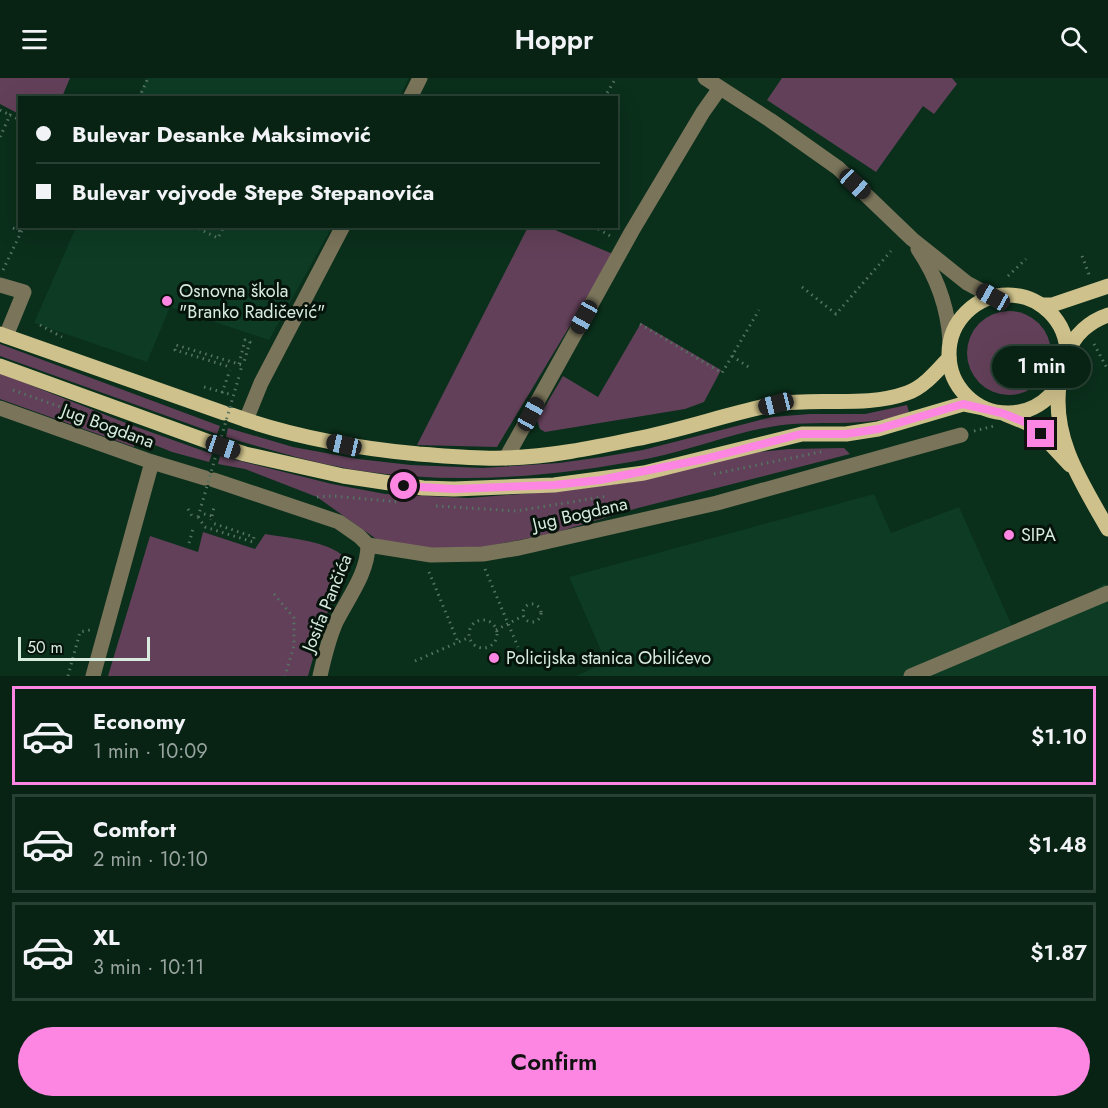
<!DOCTYPE html>
<meta charset="utf-8">
<style>
body{margin:0;font-family:Jost,sans-serif;background:#112b1d;color:#f1f3f6;height:100vh;display:flex;flex-direction:column;font-size:22px;white-space:nowrap}
*{box-sizing:border-box;margin:0}
p{font-size:20px;color:#98a4a0}
.icon{flex:none;width:33px;height:33px;fill:none;stroke:currentColor;stroke-width:2;stroke-linecap:round;stroke-linejoin:round}
.map{position:relative;height:598px;overflow:hidden}
.sheet{display:flex;flex-direction:column;background:#082314;flex:1}
.sheet>*{flex:none}
.guide{position:absolute;left:18px;top:18px;width:600px;height:132px;border-radius:0px;box-shadow:0 6px 24px #0002,0 0 0 2px #294034;display:grid;align-content:center;height:132px;padding:0 18px;background:#082314}
.scale{position:absolute;left:18px;bottom:15px;width:132px;box-sizing:border-box;padding-left:6px;border:3px solid #d7ebde;border-top:0;font-size:16px;line-height:21px;white-space:nowrap;color:#d7ebde;-webkit-text-stroke:4px #05130b;paint-order:stroke}
.end{position:absolute;width:27px;height:27px;margin:-14px;border:8px solid #fd86e2;background:#111;box-shadow:0 0 0 3px #111}
.from{border-radius:50%}
.bubble{position:absolute;height:42px;border-radius:21px;background:#082314;box-shadow:0 6px 24px #0002,0 0 0 2px #294034;font-size:20px;font-weight:600;line-height:42px;text-align:center}
.car{position:absolute;width:18px;height:36px;margin:-18px -9px;border-radius:8px;box-shadow:0 0 4px 2px #0007;background:linear-gradient(#222 24%,#8ab4d8 0 40%,#222 0 76%,#8ab4d8 0 86%,#222 0)}
.guide b{display:flex;align-items:center;gap:21px;height:57px;font-size:22px}
.guide b+b{border-top:2px solid #294034}
.guide i{width:15px;height:15px;background:#f1f3f6}
ul{padding:10px 0 0;list-style:none}
li{display:flex;align-items:center;gap:18px;height:99px;margin:0 12px 9px;padding:0 6px;border:3px solid #294034;border-radius:0px}
li div{flex:1}
li b{display:block;font-size:22px}
li em{font-style:normal;font-weight:600}
li.selected{border-color:#fd86e2}
li>.icon{width:54px;height:54px;stroke-width:1.5}
.primary-button{display:flex;gap:12px;margin-top:auto;padding:12px 18px}
.primary-button a{flex:1;height:69px;border-radius:36px;background:#fd86e2;color:#111;font-size:24px;font-weight:600;line-height:69px;text-align:center}
header{display:flex;justify-content:space-between;align-items:center;height:78px;padding:0 18px;background:#082314;font-size:27px;font-weight:600}
.map>svg:first-child{display:block}
.built{fill:#0d3b24}
.green{fill:#624059}
.lines{fill:none;stroke-linecap:round;stroke-linejoin:round}
.path{stroke:#557362;stroke-width:3;stroke-dasharray:1.5 4.5;stroke-linecap:butt}
.minor{stroke:#7a745a;stroke-width:15}
.major{stroke:#cec18b;stroke-width:15}
.path-bridge{stroke:#557362;stroke-width:3;stroke-dasharray:1.5 4.5;stroke-linecap:butt}
.route{stroke:#fd86e2;stroke-width:8}
.poi-dot{fill:#fd86e2;stroke:#05130b;stroke-width:2}
.labels{text-anchor:middle;stroke-width:6;stroke-linejoin:round;paint-order:stroke}
.poi-label{font-size:18px;fill:#d7ebde;stroke:#05130b;text-anchor:start}
.street-label{font-size:18px;fill:#d7ebde;stroke:#05130b}
</style>
<header><svg class="icon" aria-label="menu" viewBox="0 0 24 24"><path d="M4 6h16M4 12h16M4 18h16"/></svg>Hoppr<svg class="icon" aria-label="search" viewBox="0 0 24 24"><circle cx="10" cy="10" r="6"/><path d="M15 15l6 6"/></svg></header>
<div class="map">
<svg width="1108" height="598" viewBox="0 0 1108 598">
<rect width="100%" height="100%" fill="#0a2f1b"/>
<g class="built">
<polygon points="147,0 409,0 399,19 137,19"/>
<polygon points="76,149 76,148 332,149 269,262 170,229 147,284 34,245"/>
<polygon points="874,416 891,455 959,429 1012,548 1086,518 1105,505 1108,510 1108,598 576,598 606,584 569,499"/>
</g>
<g class="green">
<polygon points="0,0 70,0 62,19 20,20 19,36 0,26"/>
<polygon points="782,0 952,0 957,6 934,36 923,28 876,94 767,22"/>
<polygon points="528,149 548,149 613,176 497,369 417,367"/>
<circle cx="1009" cy="275" r="42"/>
<polygon points="641,245 721,292 704,324 685,331 545,354 540,351 537,342 563,298 598,319"/>
<polygon points="0,266 220,348 217,356 0,278"/>
<polygon points="0,295 131,347 212,376 209,384 172,374 135,359 134,369 0,321"/>
<path d="M 907,327 L 909,334 C 865,352 816,340 770,349 C 730,356 691,372 651,380 C 556,399 459,407 362,393 C 316,386 270,372 226,359 L 228,350 L 293,369 L 358,381 L 411,387 L 483,390 L 559,385 L 602,379 L 643,372 L 772,339 L 810,336 L 865,336 Z"/>
<polygon points="844,370 850,376 638,430 554,455 484,469 426,472 379,463 317,419 245,391 218,386 220,378 332,406 385,416 468,420 562,413 632,404 759,374 789,371"/>
<path d="M 203,454 L 255,471 L 265,456 C 286,460 336,463 347,483 L 344,497 L 323,545 L 308,598 L 108,598 L 150,458 L 198,474 Z"/>
</g>
<g class="lines">
<g class="path">
<polyline points="139,20 148,0"/>
<polyline points="604,20 616,0"/>
<polyline points="0,32 10,37"/>
<polyline points="0,59 10,37 20,42"/>
<polyline points="193,148 218,160 224,148"/>
<polyline points="593,148 612,159"/>
<polyline points="13,150 22,154"/>
<polyline points="1082,178 1090,199"/>
<polyline points="3,192 24,148"/>
<polyline points="1008,198 1026,181"/>
<polyline points="802,209 836,236 891,173"/>
<polyline points="640,246 722,295 759,232"/>
<polyline points="40,247 62,259"/>
<polyline points="1094,266 1108,292"/>
<polyline points="732,278 750,290"/>
<polyline points="239,286 245,262 250,264 244,284"/>
<polyline points="227,288 175,272 176,267 242,287 240,295"/>
<polyline points="204,309 229,316"/>
<polyline points="13,312 66,331"/>
<polyline points="222,315 230,292"/>
<polyline points="974,353 994,348"/>
<polyline points="714,396 825,373"/>
<polyline points="317,419 332,418 400,424"/>
<polyline points="436,428 516,433 608,418"/>
<polyline points="188,431 193,440"/>
<polyline points="204,436 212,438 211,442"/>
<polyline points="212,438 214,429"/>
<polyline points="198,439 205,449 253,464 254,459 212,445"/>
<polyline points="189,465 193,451"/>
<polyline points="485,491 518,569"/>
<polyline points="429,494 458,564"/>
<polyline points="274,516 294,540 294,568 285,598"/>
<circle cx="532" cy="535" r="9"/>
<circle cx="483" cy="556" r="14"/>
<polyline points="496,552 523,538"/>
<polyline points="415,583 470,559"/>
<polyline points="68,598 80,554 90,552"/>
</g>
<g class="minor">
<polyline points="705,0 770,42 838,90 912,161 967,205 993,219"/>
<polyline points="410,20 420,0"/>
<path d="M 918,171 C 937,199 948,230 950,263"/>
<polyline points="0,207 24,214 6,258"/>
<polyline points="0,330 152,384 205,400"/>
<polyline points="246,342 261,305 343,148"/>
<polyline points="506,380 632,153 703,34 720,10"/>
<polyline points="214,402 339,444 359,458 368,467 431,477 483,476 519,470 717,425 961,357"/>
<polyline points="93,598 152,384"/>
<path d="M 320,598 C 324,580 328,562 336,544 C 348,520 368,495 368,467"/>
<polyline points="911,598 1108,515"/>
</g>
<g class="major">
<circle cx="1008" cy="276" r="59"/>
<polyline points="1041,227 1052,227 1108,208"/>
<polyline points="0,256 224,335"/>
<path d="M 1068,276 C 1073,257 1090,243 1108,237"/>
<polyline points="0,288 215,366"/>
<path d="M 1059,307 C 1052,362 1082,405 1108,451"/>
<polyline points="1005,336 1027,345 1041,356 1070,387"/>
<path d="M 232,337 C 292,359 355,370 419,376 C 447,378 476,381 505,380 C 549,379 592,370 635,361 C 683,352 729,335 776,326 C 819,319 865,330 907,315 C 924,309 937,293 949,280"/>
<polyline points="223,369 245,376 343,398 423,410 454,411 554,407 644,395 802,356 846,356 878,351 963,326 983,330"/>
</g>
<polyline class="path-bridge" points="198,439 240,295"/>
</g>
<g class="lines">
<polyline class="route" points="404,408 454,411 554,407 600,402 704,381 801,356 846,356 878,351 963,326 1002,335 1027,345 1041,356"/>
</g>
<g class="poi-dot">
<circle cx="167" cy="223" r="6"/>
<circle cx="1009" cy="457" r="6"/>
<circle cx="494" cy="580" r="6"/>
</g>
<g class="labels">
<g class="poi-label">
<text x="179" y="219">Osnovna škola<tspan x="179" dy="21">"Branko Radičević"</tspan></text>
<text x="1021" y="463">SIPA</text>
<text x="506" y="586">Policijska stanica Obilićevo</text>
</g>
<g class="street-label">
<text transform="translate(108 348) rotate(20)" y="6">Jug Bogdana</text>
<text transform="translate(580 436) rotate(-13)" y="6">Jug Bogdana</text>
<text transform="translate(327 525) rotate(-68)" y="6">Josifa Pančića</text>
</g>
</g>
</svg>
<div class="scale">50 m</div>
<i class="end from" style="left:404px;top:408px"></i>
<i class="end" style="left:1041px;top:356px"></i>
<div class="bubble" style="left:992px;top:268px;width:99px">1 min</div>
<i class="car" style="left:855px;top:106px;rotate:133deg"></i>
<i class="car" style="left:993px;top:219px;rotate:299deg"></i>
<i class="car" style="left:584px;top:239px;rotate:209deg"></i>
<i class="car" style="left:776px;top:326px;rotate:256deg"></i>
<i class="car" style="left:531px;top:336px;rotate:29deg"></i>
<i class="car" style="left:344px;top:367px;rotate:283deg"></i>
<i class="car" style="left:223px;top:369px;rotate:109deg"></i>
<div class="guide">
<b><i class="from"></i>Bulevar Desanke Maksimović</b>
<b><i></i>Bulevar vojvode Stepe Stepanovića</b>
</div>
</div>
<section class="sheet">
<ul>
<li class="selected"><svg class="icon" aria-label="car" viewBox="0 0 24 24"><path d="M5 17H2v-5l4-1 3-4h7l3 4 3 1v5h-3M9 17h6M6 11h13"/><circle cx="7" cy="17" r="2"/><circle cx="17" cy="17" r="2"/></svg><div><b>Economy</b><p>1 min · 10:09</p></div><em>$1.10</em></li>
<li><svg class="icon" aria-label="car" viewBox="0 0 24 24"><path d="M5 17H2v-5l4-1 3-4h7l3 4 3 1v5h-3M9 17h6M6 11h13"/><circle cx="7" cy="17" r="2"/><circle cx="17" cy="17" r="2"/></svg><div><b>Comfort</b><p>2 min · 10:10</p></div><em>$1.48</em></li>
<li><svg class="icon" aria-label="car" viewBox="0 0 24 24"><path d="M5 17H2v-5l4-1 3-4h7l3 4 3 1v5h-3M9 17h6M6 11h13"/><circle cx="7" cy="17" r="2"/><circle cx="17" cy="17" r="2"/></svg><div><b>XL</b><p>3 min · 10:11</p></div><em>$1.87</em></li>
</ul>
<div class="primary-button"><a>Confirm</a></div>
</section>
